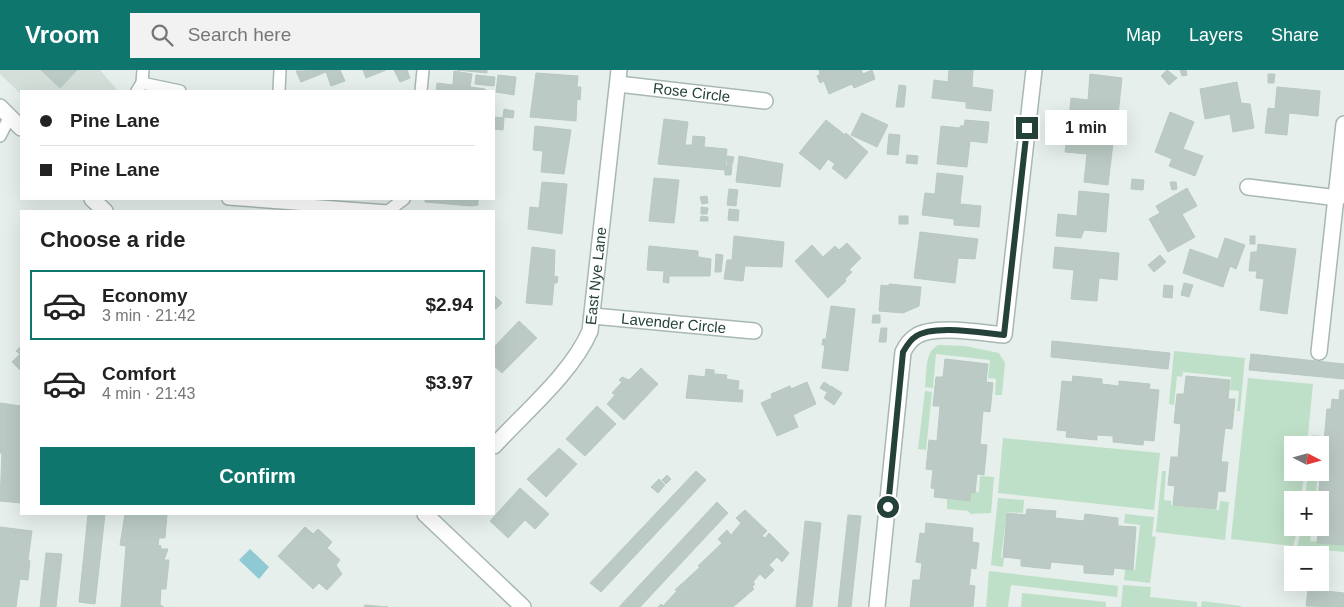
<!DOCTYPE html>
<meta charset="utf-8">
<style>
body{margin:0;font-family:Helvetica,sans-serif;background:#f2f2f2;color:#222;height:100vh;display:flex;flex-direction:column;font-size:19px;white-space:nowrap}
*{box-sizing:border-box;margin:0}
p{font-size:16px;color:#767676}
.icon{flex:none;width:28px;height:28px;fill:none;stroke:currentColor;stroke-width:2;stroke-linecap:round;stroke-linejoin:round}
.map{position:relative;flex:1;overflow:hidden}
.details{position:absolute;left:20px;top:140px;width:475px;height:305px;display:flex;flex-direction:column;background:#fff;border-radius:0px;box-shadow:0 5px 20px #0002}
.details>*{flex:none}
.guide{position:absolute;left:20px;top:20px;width:475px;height:110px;border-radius:0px;box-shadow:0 5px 20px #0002;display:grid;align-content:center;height:110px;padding:0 20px;background:#fff}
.needle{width:32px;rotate:96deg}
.controls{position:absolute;left:1284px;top:366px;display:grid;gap:10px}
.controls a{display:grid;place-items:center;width:45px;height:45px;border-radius:0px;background:#fff;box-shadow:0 5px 20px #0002;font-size:25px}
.end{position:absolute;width:22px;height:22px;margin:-11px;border:6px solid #24423a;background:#fff;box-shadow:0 0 0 2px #fff}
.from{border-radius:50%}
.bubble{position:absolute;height:35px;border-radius:0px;background:#fff;box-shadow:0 5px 20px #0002;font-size:16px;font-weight:600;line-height:35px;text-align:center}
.guide b{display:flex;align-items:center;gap:18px;height:48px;font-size:19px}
.guide b+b{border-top:1px solid #e0e0e0}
.guide i{width:12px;height:12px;background:#222}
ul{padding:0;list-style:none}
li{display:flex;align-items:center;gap:15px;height:70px;margin:0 10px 8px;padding:0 10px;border:2px solid transparent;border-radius:0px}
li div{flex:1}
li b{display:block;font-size:19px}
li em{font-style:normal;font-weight:600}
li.active{border-color:#0f766e}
li>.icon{width:45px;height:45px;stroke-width:1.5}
h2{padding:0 20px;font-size:22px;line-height:60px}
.primary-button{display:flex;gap:10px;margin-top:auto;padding:10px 20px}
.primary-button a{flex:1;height:58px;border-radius:0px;background:#0f766e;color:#fff;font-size:20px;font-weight:600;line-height:58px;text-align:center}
header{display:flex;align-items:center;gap:30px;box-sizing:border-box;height:70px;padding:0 25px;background:#0f766e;color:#fff}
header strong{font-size:24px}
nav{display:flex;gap:28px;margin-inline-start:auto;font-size:18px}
.search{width:350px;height:45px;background:#f2f2f2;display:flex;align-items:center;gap:12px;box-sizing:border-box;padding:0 18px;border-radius:0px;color:#767676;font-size:19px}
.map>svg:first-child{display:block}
.built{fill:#d4dfda}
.green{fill:#bfe0c8}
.water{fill:#8ec9d4}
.building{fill:#bbcac4;stroke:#b8c9c2}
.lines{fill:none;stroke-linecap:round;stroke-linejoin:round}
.service-casing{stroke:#a8b8b2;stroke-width:14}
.minor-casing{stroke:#a8b8b2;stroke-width:18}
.tertiary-casing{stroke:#a8b8b2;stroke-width:18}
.service{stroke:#fff;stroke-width:11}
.minor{stroke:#fff;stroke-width:15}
.tertiary{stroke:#fff;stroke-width:15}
.route{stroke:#24423a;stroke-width:6}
.labels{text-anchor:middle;stroke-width:5;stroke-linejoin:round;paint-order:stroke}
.street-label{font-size:15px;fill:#24423a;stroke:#f7fbf9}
</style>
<header>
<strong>Vroom</strong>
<div class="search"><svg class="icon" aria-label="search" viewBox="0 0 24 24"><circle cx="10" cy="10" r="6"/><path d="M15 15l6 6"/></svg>Search here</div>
<nav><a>Map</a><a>Layers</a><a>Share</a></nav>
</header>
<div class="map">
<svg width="1344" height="537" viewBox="0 0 1344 537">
<rect width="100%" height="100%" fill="#e6efeb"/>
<polygon class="built" points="0,0 100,0 118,21 21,21 21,24 0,4"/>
<g class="green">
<path d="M 938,275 L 965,276 L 999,283 L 1005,293 L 1002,325 L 995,325 L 996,309 L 988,308 L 990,290 L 936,284 L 933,318 L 925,317 C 927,302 924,283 938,275 Z"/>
<polygon points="1174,281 1245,288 1240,341 1237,341 1239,321 1230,320 1231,307 1183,302 1182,307 1177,306 1174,335 1169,334"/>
<polygon points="1248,308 1313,314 1307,375 1292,375 1292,402 1304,403 1301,430 1292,430 1292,458 1298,458 1293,476 1231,469"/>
<polygon points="925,321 932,322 926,380 918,379"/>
<polygon points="1312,365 1322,366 1320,385 1320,375 1311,375"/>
<polygon points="1003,368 1160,383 1154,440 998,423"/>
<polygon points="1162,401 1166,401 1164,430 1171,431 1171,435 1219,440 1220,431 1229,432 1225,470 1156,462"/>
<polygon points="1308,402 1318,403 1315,430 1305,430"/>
<polygon points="980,406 994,407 991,443 971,444 968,441 947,439 947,429 970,431 971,421 979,422"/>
<polygon points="998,428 1024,430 1023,443 1007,442 1001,487 1004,488 1003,497 991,495"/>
<polygon points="1125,444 1154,447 1152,466 1156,467 1150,513 1124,510 1125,500 1135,500 1140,455 1124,453"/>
<polygon points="1302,458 1312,458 1310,471 1344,474 1344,482 1297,477"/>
<polygon points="989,501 1118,516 1117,527 1011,515 1008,537 986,537"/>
<polygon points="1123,515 1151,517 1150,527 1197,532 1197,537 1121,537"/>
<polygon points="1022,523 1106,532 1106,537 1021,537"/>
<polygon points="1202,531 1241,536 1241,537 1201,537"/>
</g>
<polygon class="water" points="250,479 269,497 259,509 239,490"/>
<g class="building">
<polygon points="41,0 77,0 60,18"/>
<polygon points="340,0 345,11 331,16 326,2 301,12 296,1"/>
<polygon points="363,0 386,0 366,8"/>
<polygon points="394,0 407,0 410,8 400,12"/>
<polygon points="457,0 487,0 487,3"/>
<polygon points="819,0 861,0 863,4 872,0 875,9 854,18 852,14 829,24 824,11 820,13 817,6 820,4"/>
<polygon points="949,0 973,0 972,17 993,20 991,41 966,38 966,32 932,28 934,10 948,12"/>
<polygon points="1167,0 1177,8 1169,15 1161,6"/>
<polygon points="1180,0 1186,0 1187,5 1182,6"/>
<polygon points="454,1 472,4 470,17 485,19 485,21 436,21 437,13 453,15"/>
<polygon points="536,3 578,6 577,17 581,17 580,30 577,29 576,51 530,47"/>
<polygon points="1090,4 1122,8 1118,45 1096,43 1093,52 1069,49 1071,28 1088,30"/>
<polygon points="1268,4 1275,4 1274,13 1268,13"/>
<polygon points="476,5 495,7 494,16 475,14"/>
<polygon points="498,5 516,7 514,25 496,22"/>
<polygon points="1237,12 1241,33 1250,34 1254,58 1233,62 1230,44 1205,49 1200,19"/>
<polygon points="899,15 906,16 904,37 896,37"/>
<polygon points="1277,17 1320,21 1318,46 1289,43 1287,65 1265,63 1268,38 1275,39"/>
<polygon points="504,39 514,41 513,48 503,47"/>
<polygon points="1170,42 1194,52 1183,79 1203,86 1195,106 1169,96 1172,89 1155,82"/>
<polygon points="862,43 888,55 877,77 851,65"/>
<polygon points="494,47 504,48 503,60 494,59"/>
<polygon points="664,49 688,52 685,75 692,75 693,66 705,67 704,77 727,79 725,100 658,94"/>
<polygon points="826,50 845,65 846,63 868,82 846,109 832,98 835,94 828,89 820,100 799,83"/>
<polygon points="965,50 989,52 987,73 970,71 967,97 937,94 941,56 960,58 960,56 964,56"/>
<polygon points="535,56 571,60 564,104 541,102 543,81 533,80"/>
<polygon points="1068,60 1093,63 1092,68 1095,68 1095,71 1113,73 1108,115 1084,112 1087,84 1065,82"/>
<polygon points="889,64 900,65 898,85 887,84"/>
<polygon points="907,85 918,86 917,94 906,93"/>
<polygon points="727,86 734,87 732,95 727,94"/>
<polygon points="739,86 783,94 780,117 736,112"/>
<polygon points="725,95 732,96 731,105 725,105"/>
<polygon points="937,103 963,106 960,134 981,136 979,157 954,155 954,149 922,145 925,123 935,124"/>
<polygon points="654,108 679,110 674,153 649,151"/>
<polygon points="1132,109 1144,110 1143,120 1131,119"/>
<polygon points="542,112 567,114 562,164 528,159 530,137 539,138"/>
<polygon points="1170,112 1176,112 1177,119 1172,120"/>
<polygon points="1187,118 1197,136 1182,144 1195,167 1168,182 1149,149 1160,143 1156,136"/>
<polygon points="729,119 738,120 736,136 727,135"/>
<polygon points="1079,121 1109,124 1106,162 1084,160 1081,168 1056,166 1058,144 1077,146"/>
<polygon points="707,126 708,133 702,134 700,127"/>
<polygon points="425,129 478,129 478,135 471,136 425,132"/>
<polygon points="701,137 708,138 707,144 701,144"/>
<polygon points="729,139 739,140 738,151 728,150"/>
<polygon points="701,146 708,147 708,151 700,151"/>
<rect x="899" y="146" width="9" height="8"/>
<polygon points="920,162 978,169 975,189 958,188 955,213 914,208"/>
<polygon points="734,166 784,172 782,197 745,196 743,211 724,209 727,190 732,190"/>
<rect x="1250" y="166" width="5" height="8"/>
<polygon points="1225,168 1245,175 1236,199 1230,196 1223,217 1183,203 1190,179 1218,189"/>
<polygon points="847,173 861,188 849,200 852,202 845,209 846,211 828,228 795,191 812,175 823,187 835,176 839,180"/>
<polygon points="1258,174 1296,179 1287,244 1260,240 1264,209 1256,208 1257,201 1249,201 1251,182 1257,182"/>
<polygon points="649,176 698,181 698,187 711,189 710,206 669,206 669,213 663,212 664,201 647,200"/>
<polygon points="532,177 555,180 554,206 558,207 557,213 554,213 552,235 526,233"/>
<polygon points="1055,177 1119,183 1117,210 1099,208 1097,231 1071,229 1074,200 1053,198"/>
<polygon points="716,184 723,185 721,202 715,202"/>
<polygon points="1160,185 1166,192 1154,202 1148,195"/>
<polygon points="1184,213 1193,215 1189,227 1181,225"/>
<polygon points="889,214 921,217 919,236 903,243 879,241 881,215 889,216"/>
<polygon points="1164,215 1173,216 1172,228 1163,227"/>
<polygon points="494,225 502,233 496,239 494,237"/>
<polygon points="831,236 855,239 848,301 822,298 825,275 822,275 823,269 826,269"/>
<polygon points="873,245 880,245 880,253 872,253"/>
<polygon points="519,251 537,268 502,303 494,296 494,277"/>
<polygon points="881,258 887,258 886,272 879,272"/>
<polygon points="1052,271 1170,283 1168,299 1051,287"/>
<polygon points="21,276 21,301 12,292 20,284 16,281"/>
<polygon points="1251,284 1344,294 1344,309 1249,300"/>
<polygon points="945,289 988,294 986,312 993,313 990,342 983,341 980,374 987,375 984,405 977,404 975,423 971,422 970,431 934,427 935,419 931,418 933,400 926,399 929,370 937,371 940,336 933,336 936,307 943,307"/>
<polygon points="641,298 658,314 624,350 607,334 615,325 612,323 622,312 619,310 622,307 629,310"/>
<polygon points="706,299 714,300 714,304 727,305 726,309 739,311 738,320 743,320 742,332 686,328 689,305 705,307"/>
<polygon points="1073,306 1102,309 1102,314 1119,316 1119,311 1150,314 1149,319 1159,320 1154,371 1144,370 1143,375 1113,372 1113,366 1097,365 1097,370 1066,367 1067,361 1057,360 1062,311 1072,312"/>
<polygon points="1186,306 1230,310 1228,329 1235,329 1232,359 1225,358 1221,392 1228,392 1225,422 1218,421 1216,439 1173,435 1175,416 1168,415 1171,387 1178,387 1181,354 1174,353 1177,324 1184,324"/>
<polygon points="807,312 816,334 793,345 798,357 777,366 761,333 772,328 771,324 790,316 791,319"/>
<polygon points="824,312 830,316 827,322 820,318"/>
<polygon points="831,316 842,323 834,335 824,328"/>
<polygon points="1340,320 1344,320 1344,475 1317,473 1318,462 1315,462 1315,458 1320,458 1320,430 1318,430 1320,408 1324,409 1325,393 1322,392 1327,339 1331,339 1332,329 1339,330"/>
<polygon points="0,333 21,336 21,433 0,431 2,383 0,383"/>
<polygon points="597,336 616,354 585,386 566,369"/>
<polygon points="559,378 577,394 546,427 527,409"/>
<polygon points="696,401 706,410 601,522 590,513"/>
<polygon points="667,405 671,409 666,414 662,410"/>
<polygon points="659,409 665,415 658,423 651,417"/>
<polygon points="520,418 549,444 535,459 525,450 508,468 490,451"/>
<polygon points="717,432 728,443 640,537 619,537"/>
<polygon points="1027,439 1056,441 1055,448 1084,451 1085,444 1118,448 1118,456 1136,457 1133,500 1114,498 1113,505 1084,503 1084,495 1051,492 1050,499 1021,496 1021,489 1003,487 1007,443 1026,445"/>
<polygon points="745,440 767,461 762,466 765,468 769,463 789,483 782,492 777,487 769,495 774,500 765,509 760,504 753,512 755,514 752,517 754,519 733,537 658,537 661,534 663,536 677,521 675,520 700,497 698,496 722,473 718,469 727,460 731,465 741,453 745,457 736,448"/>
<polygon points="88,444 105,444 95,534 79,532"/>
<polygon points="125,444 167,444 165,468 159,468 158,475 161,476 161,479 168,479 164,490 169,490 166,519 161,519 160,535 164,537 121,537 126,476 120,475"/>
<polygon points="848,445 861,446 851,537 838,537"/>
<polygon points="805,451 821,453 812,537 796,537"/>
<polygon points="926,453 973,458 972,472 979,473 976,499 971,498 969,515 975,516 973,537 910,537 913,510 920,510 922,493 916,492 920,463 925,464"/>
<polygon points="0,457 32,461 28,490 30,491 28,510 20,509 16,537 0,537"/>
<polygon points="305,457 313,464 318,459 332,472 327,478 340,490 336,495 342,504 327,520 319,513 313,519 278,486"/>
<polygon points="46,483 62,484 56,537 40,537"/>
<polygon points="1308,519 1344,523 1344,537 1306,536"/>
<polygon points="365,535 388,537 364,537"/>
</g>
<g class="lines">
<defs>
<g id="service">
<polyline points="142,13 143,0"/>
<polyline points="137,21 142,13 180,21"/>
<polyline points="279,21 280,0"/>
<polyline points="421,21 423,0"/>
<polyline points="0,66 10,46"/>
<polyline points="228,129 388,141 404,129"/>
</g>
<g id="minor">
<path id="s1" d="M 618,14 L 765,31"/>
<polyline points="1248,117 1338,128"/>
<path id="s2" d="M 593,246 L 754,261"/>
<polyline points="1319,282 1344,54"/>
<path id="s3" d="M 494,376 C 525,342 572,303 590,261 L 619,0"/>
<path d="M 877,537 L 903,282 C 906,276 910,270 915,267 C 933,254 982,263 1004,265 L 1034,0"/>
</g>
<g id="tertiary">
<polyline points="0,37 21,58"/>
<polyline points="92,129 105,141"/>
<polyline points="425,444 523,537"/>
</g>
</defs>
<use href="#service" class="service-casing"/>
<use href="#minor" class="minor-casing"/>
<use href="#tertiary" class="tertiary-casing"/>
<use href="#service" class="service"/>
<use href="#minor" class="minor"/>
<use href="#tertiary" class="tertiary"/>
</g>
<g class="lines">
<path class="route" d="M 888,437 L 903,282 C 906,277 910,270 915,267 C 933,254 982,263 1004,265 L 1027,58"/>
</g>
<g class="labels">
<g class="street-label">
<text dy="5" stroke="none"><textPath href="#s1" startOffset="74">Rose Circle</textPath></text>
<text dy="5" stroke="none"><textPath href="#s3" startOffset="206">East Nye Lane</textPath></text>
<text dy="5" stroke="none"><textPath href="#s2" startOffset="81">Lavender Circle</textPath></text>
</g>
</g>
</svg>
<div class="controls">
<a><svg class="needle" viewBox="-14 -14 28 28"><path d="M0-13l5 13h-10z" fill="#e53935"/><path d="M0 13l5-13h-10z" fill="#767676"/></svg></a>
<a>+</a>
<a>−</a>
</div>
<i class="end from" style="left:888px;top:437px"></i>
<i class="end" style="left:1027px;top:58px"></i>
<div class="bubble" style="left:1045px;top:40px;width:82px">1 min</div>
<div class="guide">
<b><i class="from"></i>Pine Lane</b>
<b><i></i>Pine Lane</b>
</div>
<section class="details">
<h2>Choose a ride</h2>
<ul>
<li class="active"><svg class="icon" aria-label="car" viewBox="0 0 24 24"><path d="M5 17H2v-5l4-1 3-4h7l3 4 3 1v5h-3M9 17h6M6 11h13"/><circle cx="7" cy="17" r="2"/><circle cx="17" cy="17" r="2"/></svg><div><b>Economy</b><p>3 min · 21:42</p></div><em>$2.94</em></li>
<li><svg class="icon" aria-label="car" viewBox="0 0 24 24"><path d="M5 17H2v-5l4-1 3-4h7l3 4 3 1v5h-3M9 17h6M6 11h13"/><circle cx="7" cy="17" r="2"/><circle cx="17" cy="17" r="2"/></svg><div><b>Comfort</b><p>4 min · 21:43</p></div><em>$3.97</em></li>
</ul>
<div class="primary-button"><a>Confirm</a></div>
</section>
</div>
